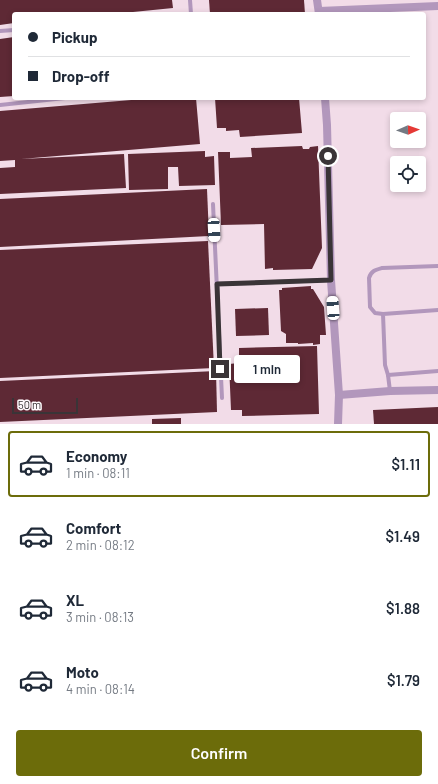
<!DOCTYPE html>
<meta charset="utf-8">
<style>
body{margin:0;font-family:Barlow,sans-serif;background:#f2f2f3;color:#1f2937;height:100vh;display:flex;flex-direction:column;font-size:15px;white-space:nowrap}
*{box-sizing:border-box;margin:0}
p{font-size:13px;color:#747a83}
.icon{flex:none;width:22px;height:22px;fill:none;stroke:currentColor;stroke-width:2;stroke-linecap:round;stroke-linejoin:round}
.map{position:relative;height:424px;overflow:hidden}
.sheet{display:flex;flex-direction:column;background:#fff;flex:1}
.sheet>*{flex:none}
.hud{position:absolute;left:12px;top:12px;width:414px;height:88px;border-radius:4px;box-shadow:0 2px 6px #0003;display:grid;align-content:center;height:88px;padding:0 16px;background:#fff}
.needle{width:26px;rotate:88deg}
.controls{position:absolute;left:390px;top:112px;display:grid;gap:8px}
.controls a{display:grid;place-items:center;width:36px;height:36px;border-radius:4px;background:#fff;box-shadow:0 2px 6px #0003;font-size:20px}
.scale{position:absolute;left:12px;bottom:10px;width:66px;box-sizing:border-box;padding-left:4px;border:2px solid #3a3437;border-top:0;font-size:11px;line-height:14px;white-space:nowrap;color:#3a3437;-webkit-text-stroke:3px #fffbfd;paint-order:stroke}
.end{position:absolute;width:18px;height:18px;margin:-9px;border:5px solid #3a3437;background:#fff;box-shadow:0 0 0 2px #fff}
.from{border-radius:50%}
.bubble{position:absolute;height:28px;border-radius:4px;background:#fff;box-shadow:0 2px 6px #0003;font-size:13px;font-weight:600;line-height:28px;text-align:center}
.car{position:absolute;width:12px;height:24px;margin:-12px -6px;border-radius:5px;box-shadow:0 0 3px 1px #0007;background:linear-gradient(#fff 24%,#345 0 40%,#fff 0 76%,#345 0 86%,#fff 0)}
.hud b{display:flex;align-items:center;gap:14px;height:38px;font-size:15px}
.hud b+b{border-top:1px solid #e0e1e3}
.hud i{width:10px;height:10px;background:#1f2937}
ul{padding:7px 0 0;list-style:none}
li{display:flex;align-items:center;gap:12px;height:66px;margin:0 8px 6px;padding:0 8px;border:2px solid transparent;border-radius:4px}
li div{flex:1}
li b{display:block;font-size:15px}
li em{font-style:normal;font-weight:600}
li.active{border-color:#6c6c0a}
li>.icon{width:36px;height:36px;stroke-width:1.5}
.cta{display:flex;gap:8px;margin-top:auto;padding:8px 16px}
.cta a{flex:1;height:46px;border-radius:4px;background:#6c6c0a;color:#fff;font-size:16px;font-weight:600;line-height:46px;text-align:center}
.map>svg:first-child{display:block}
.built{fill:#f2dce8;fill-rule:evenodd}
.building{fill:#5e2935}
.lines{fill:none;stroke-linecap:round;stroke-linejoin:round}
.service{stroke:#b297bc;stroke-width:4}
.minor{stroke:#b297bc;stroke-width:8}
.route{stroke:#3a3437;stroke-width:5}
</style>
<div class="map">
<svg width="438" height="424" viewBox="0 0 438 424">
<rect width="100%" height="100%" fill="#faeaf3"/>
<path class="built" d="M 0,0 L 438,0 L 438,424 L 0,424 ZM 14,14 L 424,14 L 424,98 L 14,98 ZM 397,119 L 419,119 L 419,141 L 397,141 ZM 397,163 L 419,163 L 419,185 L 397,185 Z"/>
<g class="building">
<polygon points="0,0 172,0 173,8 113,14 14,14 14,23 0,25"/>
<polygon points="209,0 304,0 305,14 210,14"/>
<polygon points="14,37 14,96 0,97 0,39"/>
<polygon points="155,98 196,98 200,144 21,159 124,154 126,188 0,194 0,168 15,167 15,160 0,161 0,111"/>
<polygon points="215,98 299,98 302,133 240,137 239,130 226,131 226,128 217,128"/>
<polygon points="302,146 303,149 309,149 310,147 318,146 322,248 312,269 273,270 273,268 265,269 264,224 221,225 218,152 230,152 230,158 252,157 251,148"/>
<polygon points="205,151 205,157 214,156 215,185 179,186 178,167 168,167 168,189 129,190 128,154"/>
<polygon points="207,189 209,236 0,247 0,199"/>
<polygon points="208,241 214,368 0,378 0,250"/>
<polygon points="311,286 311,289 313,289 324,307 326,335 320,335 320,344 313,345 313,343 298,344 298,343 286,343 286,334 281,331 279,290 282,290 282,288"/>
<polygon points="268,308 269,335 236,336 235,309"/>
<polygon points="317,346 319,414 242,416 242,410 231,410 229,364 239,363 239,348"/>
<polygon points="216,371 217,412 0,422 0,381"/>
<polygon points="438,407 438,424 374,424 373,410"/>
<polygon points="181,418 181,424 152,424 152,419"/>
</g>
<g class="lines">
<g class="service">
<polyline points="190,0 191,14"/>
<polyline points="0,31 14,30"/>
<polyline points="0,105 65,98"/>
<polyline points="213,204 222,398"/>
<polyline points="217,284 331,280"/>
<path d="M 383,314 L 375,313 L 370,307 L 369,278 C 371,271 375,270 382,268 L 438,266"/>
<polyline points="388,375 438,371"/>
<polyline points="390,391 388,375 385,365 383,314 438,310"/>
</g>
<g class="minor">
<polyline points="317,0 319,14"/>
<polyline points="319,11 438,6"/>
<polyline points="325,98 327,125 331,280 339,395 338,424"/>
<polyline points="339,395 390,391 438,390"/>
</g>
</g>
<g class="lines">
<polyline class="route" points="220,369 217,284 331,280 328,156"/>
</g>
</svg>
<div class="controls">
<a><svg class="needle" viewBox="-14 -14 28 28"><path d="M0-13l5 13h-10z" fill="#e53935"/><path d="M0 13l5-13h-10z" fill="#747a83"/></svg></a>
<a><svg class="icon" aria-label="locate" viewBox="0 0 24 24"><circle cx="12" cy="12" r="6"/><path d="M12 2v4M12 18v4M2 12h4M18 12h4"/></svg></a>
</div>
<div class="scale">50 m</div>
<i class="end from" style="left:328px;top:156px"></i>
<i class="end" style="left:220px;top:369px"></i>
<div class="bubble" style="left:234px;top:355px;width:66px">1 min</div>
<i class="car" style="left:214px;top:230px;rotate:177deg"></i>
<i class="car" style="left:333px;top:308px;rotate:356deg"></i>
<div class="hud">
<b><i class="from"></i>Pickup</b>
<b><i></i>Drop-off</b>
</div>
</div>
<section class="sheet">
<ul>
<li class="active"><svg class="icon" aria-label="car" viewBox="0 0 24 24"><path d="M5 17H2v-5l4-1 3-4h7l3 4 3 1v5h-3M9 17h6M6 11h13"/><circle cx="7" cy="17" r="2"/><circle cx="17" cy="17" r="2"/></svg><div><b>Economy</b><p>1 min · 08:11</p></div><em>$1.11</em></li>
<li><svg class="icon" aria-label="car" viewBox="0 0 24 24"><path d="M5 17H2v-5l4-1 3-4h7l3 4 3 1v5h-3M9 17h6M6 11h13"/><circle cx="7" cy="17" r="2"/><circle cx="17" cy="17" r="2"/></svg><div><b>Comfort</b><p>2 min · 08:12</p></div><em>$1.49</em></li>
<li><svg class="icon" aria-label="car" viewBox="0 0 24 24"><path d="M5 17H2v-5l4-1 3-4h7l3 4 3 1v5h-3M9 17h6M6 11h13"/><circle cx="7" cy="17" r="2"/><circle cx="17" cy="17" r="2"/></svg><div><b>XL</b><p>3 min · 08:13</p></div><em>$1.88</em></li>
<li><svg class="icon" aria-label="car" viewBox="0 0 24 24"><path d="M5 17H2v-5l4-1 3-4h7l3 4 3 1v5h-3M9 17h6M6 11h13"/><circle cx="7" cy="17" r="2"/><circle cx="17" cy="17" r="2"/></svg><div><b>Moto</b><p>4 min · 08:14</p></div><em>$1.79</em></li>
</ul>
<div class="cta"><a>Confirm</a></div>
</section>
